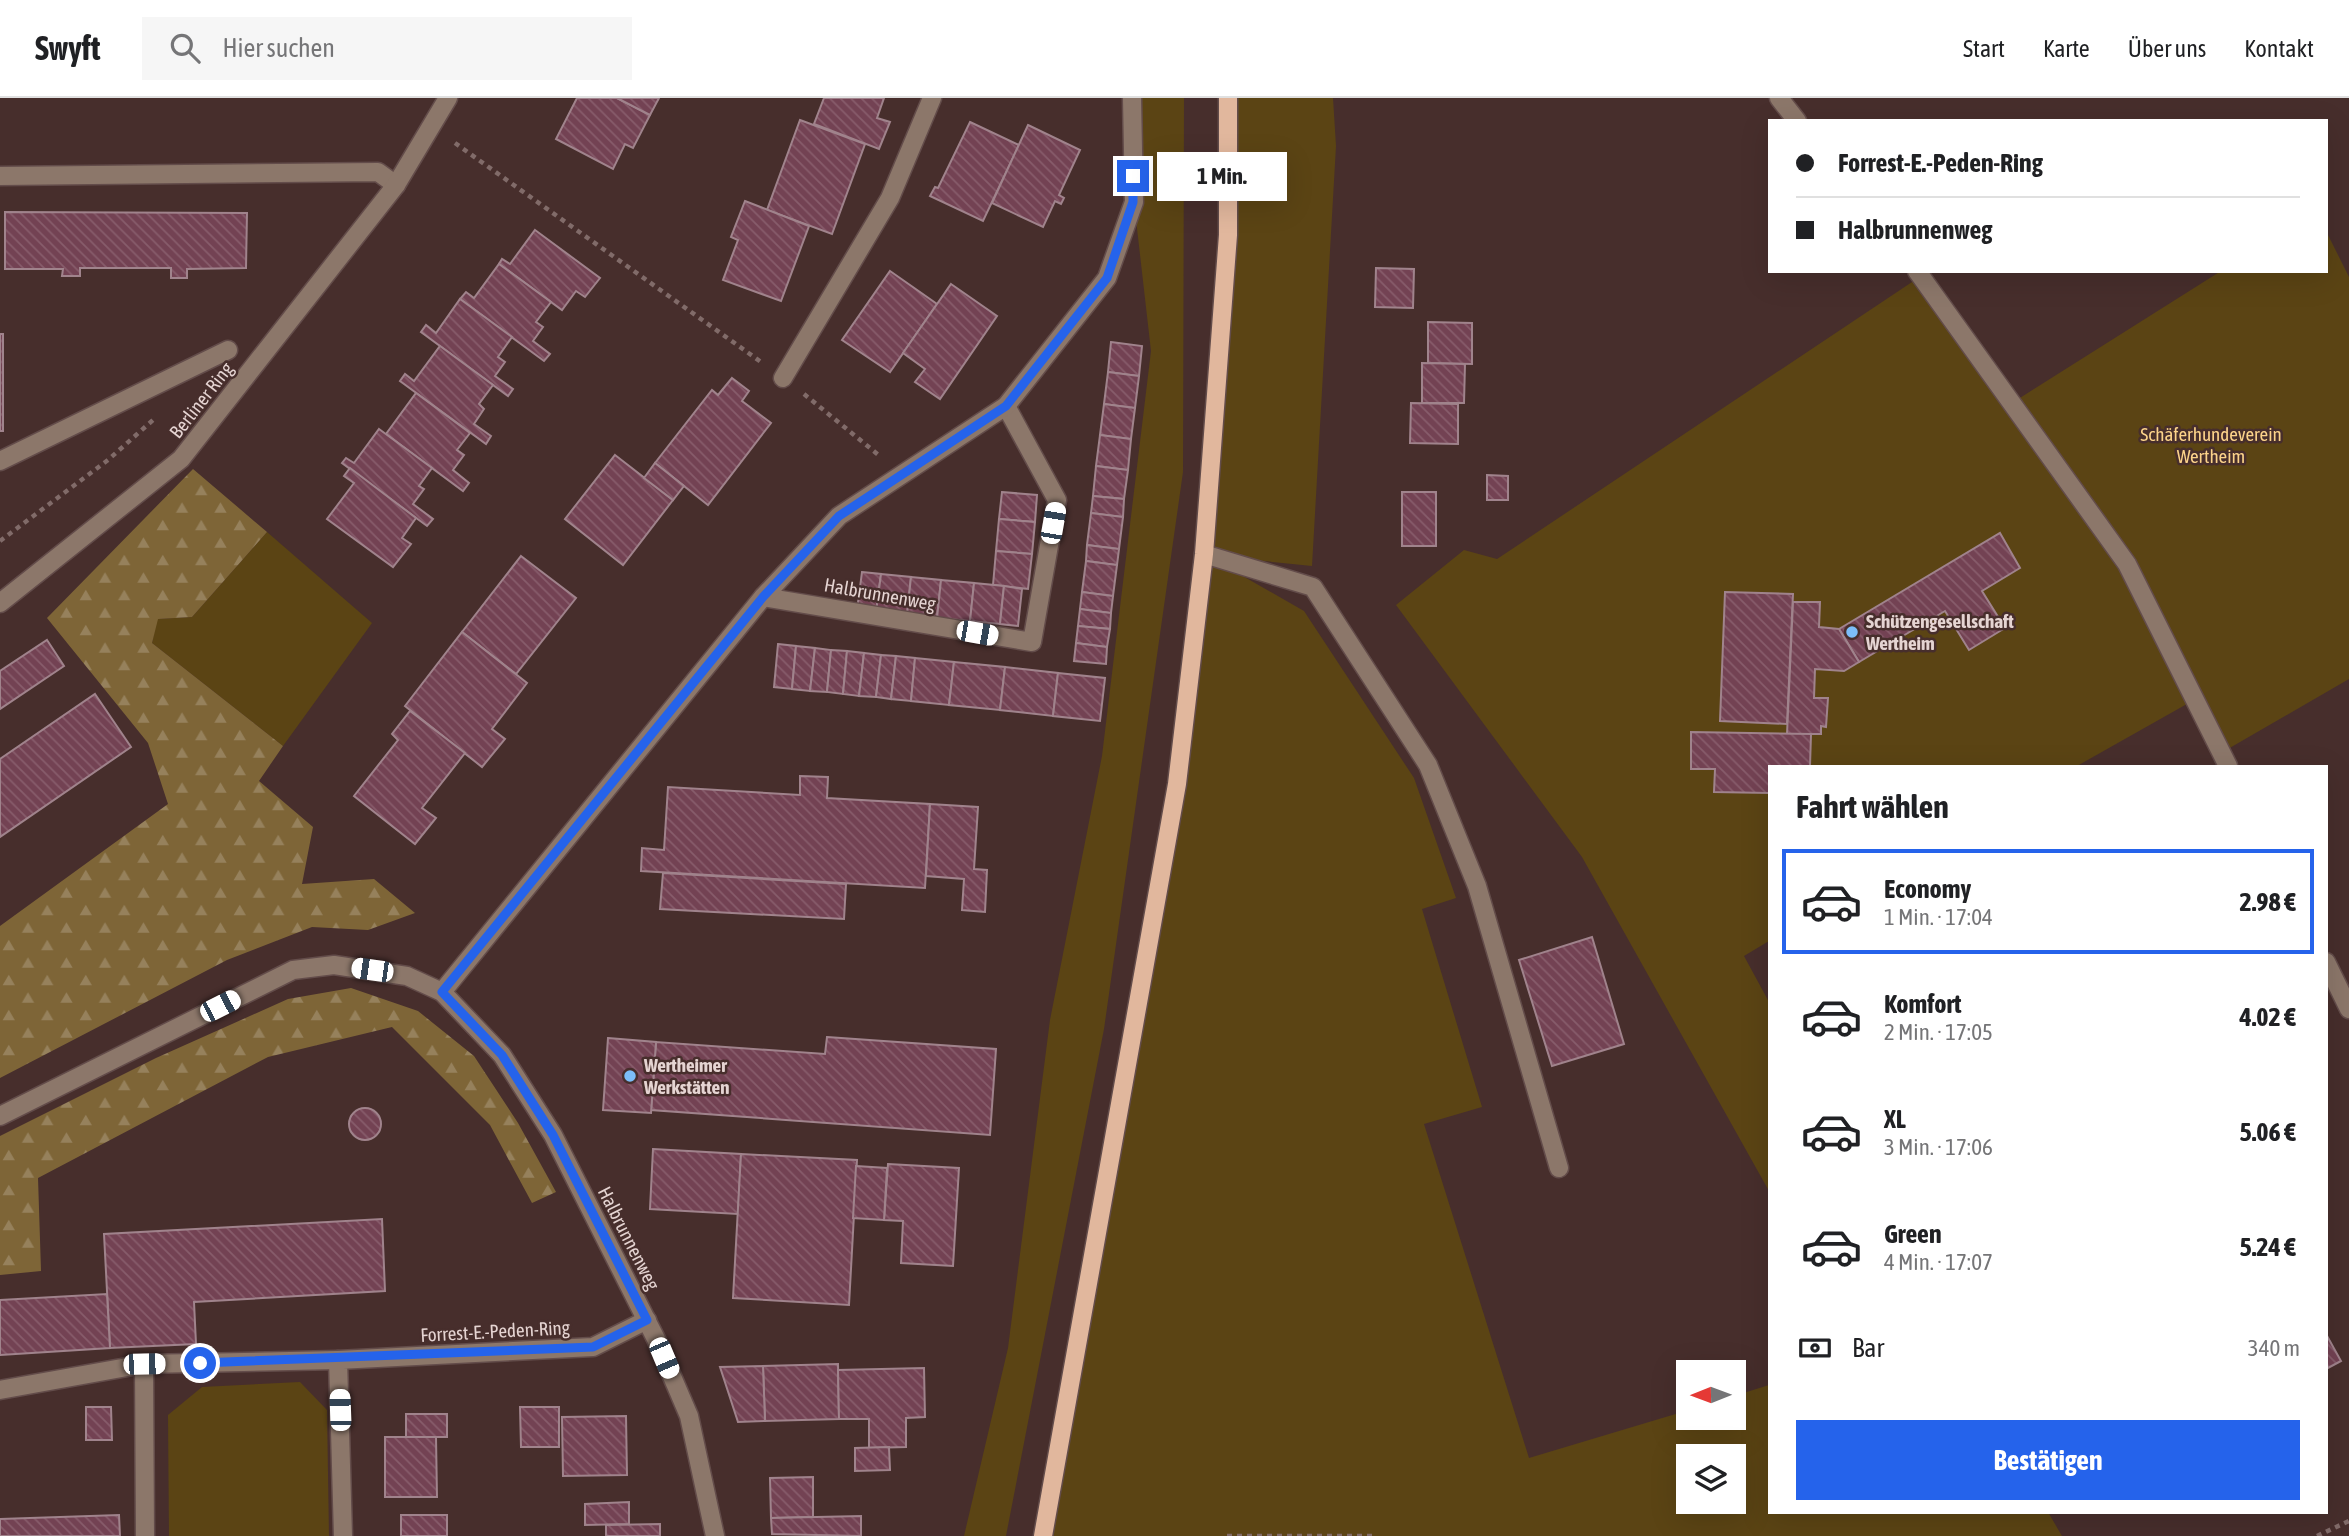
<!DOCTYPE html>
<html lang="de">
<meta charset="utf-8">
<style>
body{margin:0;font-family:"Asap Condensed",sans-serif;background:#f6f6f6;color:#202124;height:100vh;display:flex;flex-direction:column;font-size:26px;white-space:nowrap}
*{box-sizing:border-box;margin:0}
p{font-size:23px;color:#757577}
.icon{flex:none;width:38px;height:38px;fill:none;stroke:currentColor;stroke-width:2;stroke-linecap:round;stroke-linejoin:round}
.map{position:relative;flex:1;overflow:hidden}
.side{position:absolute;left:1768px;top:667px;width:560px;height:749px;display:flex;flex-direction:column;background:#fff;border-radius:0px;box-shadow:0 7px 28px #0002}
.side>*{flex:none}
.top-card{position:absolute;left:1768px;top:21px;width:560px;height:154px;border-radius:0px;box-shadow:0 7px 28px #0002;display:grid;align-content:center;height:154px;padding:0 28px;background:#fff}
.needle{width:46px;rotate:269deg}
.fabs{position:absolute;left:1676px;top:1262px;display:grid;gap:14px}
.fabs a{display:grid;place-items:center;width:70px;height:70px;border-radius:0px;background:#fff;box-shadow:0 7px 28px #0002;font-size:35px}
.end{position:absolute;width:32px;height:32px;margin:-16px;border:9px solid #2563eb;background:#fff;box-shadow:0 0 0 4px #fff}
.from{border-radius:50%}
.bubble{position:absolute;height:49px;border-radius:0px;background:#fff;box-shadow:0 7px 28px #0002;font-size:23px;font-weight:700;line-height:49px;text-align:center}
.car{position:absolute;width:21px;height:42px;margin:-21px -10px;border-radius:9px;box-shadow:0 0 5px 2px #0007;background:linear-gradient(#fff 24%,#345 0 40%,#fff 0 76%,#345 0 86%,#fff 0)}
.top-card b{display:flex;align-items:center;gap:24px;height:66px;font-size:26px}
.top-card b+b{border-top:2px solid #e0e0e0}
.top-card i{width:18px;height:18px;background:#202124}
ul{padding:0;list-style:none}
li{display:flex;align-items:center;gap:21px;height:105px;margin:0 14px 10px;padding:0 14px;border:4px solid transparent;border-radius:0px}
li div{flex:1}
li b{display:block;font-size:26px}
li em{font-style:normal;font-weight:700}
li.on{border-color:#2563eb}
li>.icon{width:63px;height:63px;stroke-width:1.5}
h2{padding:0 28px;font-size:32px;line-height:84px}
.pay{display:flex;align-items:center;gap:18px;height:77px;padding:0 28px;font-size:26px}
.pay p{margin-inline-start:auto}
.button{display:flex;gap:14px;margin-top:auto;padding:14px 28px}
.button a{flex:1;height:80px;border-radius:0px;background:#2563eb;color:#fff;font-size:28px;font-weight:700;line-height:80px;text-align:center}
header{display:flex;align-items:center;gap:42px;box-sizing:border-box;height:98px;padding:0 35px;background:#fff;border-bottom:2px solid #e0e0e0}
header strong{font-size:33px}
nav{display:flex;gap:38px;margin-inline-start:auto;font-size:24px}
.search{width:490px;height:63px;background:#f6f6f6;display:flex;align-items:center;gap:18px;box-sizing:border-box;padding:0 24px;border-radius:0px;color:#757577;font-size:26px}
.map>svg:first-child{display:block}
.green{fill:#5b4414;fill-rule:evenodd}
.forest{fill:url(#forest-firs)}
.building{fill:url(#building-back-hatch);stroke:#a0838c;stroke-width:2}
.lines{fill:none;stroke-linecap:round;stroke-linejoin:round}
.minor-casing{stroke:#634c4a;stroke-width:21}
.major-casing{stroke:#634c4a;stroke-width:21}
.path{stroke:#816b69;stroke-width:4.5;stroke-dasharray:5 5;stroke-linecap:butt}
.minor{stroke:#8c776a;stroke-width:18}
.major{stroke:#e1b79d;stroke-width:18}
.route{stroke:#2563eb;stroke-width:9}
.poi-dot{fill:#7cbef9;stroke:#472e2c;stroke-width:2.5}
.labels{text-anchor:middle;stroke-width:5;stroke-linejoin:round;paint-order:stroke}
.street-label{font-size:19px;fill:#e5d4d2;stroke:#472e2c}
.park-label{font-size:19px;fill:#fcd38a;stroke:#472e2c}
.poi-label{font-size:19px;font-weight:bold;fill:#e5d4d2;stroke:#472e2c;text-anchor:start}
</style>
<header>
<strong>Swyft</strong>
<div class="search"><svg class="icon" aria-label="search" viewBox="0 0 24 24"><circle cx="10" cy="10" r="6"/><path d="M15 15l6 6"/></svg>Hier suchen</div>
<nav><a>Start</a><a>Karte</a><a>Über uns</a><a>Kontakt</a></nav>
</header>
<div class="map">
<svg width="2349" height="1438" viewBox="0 0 2349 1438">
<defs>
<pattern id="forest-firs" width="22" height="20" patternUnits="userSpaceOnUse" patternTransform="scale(1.75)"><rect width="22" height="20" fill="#7e6537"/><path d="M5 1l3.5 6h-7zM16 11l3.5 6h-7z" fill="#96815c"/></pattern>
<pattern id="building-back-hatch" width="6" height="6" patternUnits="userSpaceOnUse" patternTransform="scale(1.75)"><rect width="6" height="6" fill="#734253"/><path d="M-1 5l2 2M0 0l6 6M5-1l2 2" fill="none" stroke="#875c6b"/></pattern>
</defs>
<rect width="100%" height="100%" fill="#472e2c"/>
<g class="green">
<polygon points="1132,0 1184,0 1183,374 1104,931 1006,1438 964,1438 1008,1250 1050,922 1102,658 1151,253 1134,104"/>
<path d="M 1228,0 L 1333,0 L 1336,48 L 1312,468 L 1206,457 L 1304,513 L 1414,680 L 1456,800 L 1422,811 L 1482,1009 L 1424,1026 L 1529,1360 L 1689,1312 L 1689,1320 L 1734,1320 L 1734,1298 L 1769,1287 L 1769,1414 L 2048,1414 L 2062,1438 L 1043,1438 L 1198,510 ZM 1689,1358 L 1734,1358 L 1734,1404 L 1689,1404 Z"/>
<polygon points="2326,133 2349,179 2349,581 2221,655 2194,602 2077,668 1769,668 1769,843 1744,858 1769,904 1769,1093 1582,759 1396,507 1464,452 1497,461 1921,178 2012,305 2221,173 2326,173"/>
<polygon points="267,434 372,525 283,648 152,545 157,521 192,519"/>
<polygon points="300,1284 327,1312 329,1438 169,1438 168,1317 202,1289"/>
</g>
<g class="forest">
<polygon points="193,371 267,434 192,519 158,521 152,545 283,648 259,683 313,729 302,786 374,781 415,815 368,832 312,829 227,862 0,980 0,828 168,706 148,645 47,520"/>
<polygon points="351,890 418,913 474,958 518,1025 556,1094 532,1105 490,1027 392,929 268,959 38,1080 41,1173 0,1177 0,1038 156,960 288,901"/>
</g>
<g class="building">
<polygon points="577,0 617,0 650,17 633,50 625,46 613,71 556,41"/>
<polygon points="617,0 659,0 650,17"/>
<polygon points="824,0 884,0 877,20 890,24 879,51 814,26"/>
<polygon points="800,22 865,46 832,136 767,112"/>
<polygon points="970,24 1019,47 983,123 930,98 935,89 938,90"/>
<polygon points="1028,27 1080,52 1059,97 1064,100 1061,106 1055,103 1043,129 992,105"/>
<polygon points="745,103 809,128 781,203 723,182 738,142 731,139"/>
<polygon points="5,114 247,115 246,170 187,171 187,180 171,180 171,170 80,170 80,178 62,178 63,171 5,171"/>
<polygon points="535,132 600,180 585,199 576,193 562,212 499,166 502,161 510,166"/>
<polygon points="499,166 551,204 536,224 543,229 533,243 550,256 544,263 460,201 466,194 474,200"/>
<polygon points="1376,170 1414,171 1413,210 1375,209"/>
<polygon points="890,173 937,206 890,274 842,242"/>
<polygon points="951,186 997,218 940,301 915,284 925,271 903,255"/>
<polygon points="460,201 512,239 498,259 505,264 495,278 513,291 508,298 421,234 426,227 436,235"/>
<polygon points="1428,224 1472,225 1472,266 1428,265"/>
<rect x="0" y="236" width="3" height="97"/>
<polygon points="1111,244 1142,248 1139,278 1108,274"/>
<polygon points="440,248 493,287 479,306 484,311 474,326 491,338 486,346 400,283 405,276 414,283"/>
<polygon points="1422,265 1465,266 1464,305 1422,305"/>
<polygon points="1108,274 1139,278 1135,310 1104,306"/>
<polygon points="732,280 749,293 742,303 771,325 708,407 655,365 712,292 718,297"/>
<polygon points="416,295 470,335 457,352 464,357 453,372 469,385 463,393 386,336"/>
<polygon points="1411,305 1458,306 1458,346 1410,345"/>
<polygon points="1104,306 1135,310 1131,341 1100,337"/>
<polygon points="379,331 432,370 419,388 424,391 413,406 433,421 427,428 342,365 346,360 354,365"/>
<polygon points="1100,337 1131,341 1128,372 1096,368"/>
<polygon points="615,357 673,402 623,467 565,421"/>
<polygon points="655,365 684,388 673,402 644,380"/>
<polygon points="1096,368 1128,372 1124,401 1093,398"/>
<polygon points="350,370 416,420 402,440 411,446 393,469 327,421 354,385 344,378"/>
<polygon points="1487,377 1508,378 1508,402 1487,402"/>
<polygon points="1002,394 1037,397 1035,424 999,421"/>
<rect x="1402" y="394" width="34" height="54"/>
<polygon points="1093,398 1124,401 1123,419 1091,415"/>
<polygon points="1091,415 1123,419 1119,451 1087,447"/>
<polygon points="999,421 1035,424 1032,456 996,453"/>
<polygon points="2000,435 2020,470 1982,493 2005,530 1969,552 1945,513 1859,564 1839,531"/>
<polygon points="1087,447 1119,451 1117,467 1086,463"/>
<polygon points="996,453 1032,456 1028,491 993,487"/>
<polygon points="521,458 576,500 516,576 462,534"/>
<polygon points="1086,463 1117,467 1113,498 1082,494"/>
<polygon points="862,474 881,476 876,514 857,512"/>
<polygon points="881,476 911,479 907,517 876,514"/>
<polygon points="911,479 941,482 937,520 907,517"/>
<polygon points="941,482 974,485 970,523 937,520"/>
<polygon points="974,485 1004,488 1000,526 970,523"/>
<polygon points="1004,488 1022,491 1018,528 1000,526"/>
<polygon points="1082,494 1113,498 1111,515 1080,511"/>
<polygon points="1725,494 1793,496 1787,626 1720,623"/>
<polygon points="1793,504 1820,504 1819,529 1839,531 1859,564 1844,573 1815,571 1814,600 1828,600 1826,629 1821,628 1821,636 1787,636"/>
<polygon points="1080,511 1111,515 1110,531 1078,528"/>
<polygon points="1078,528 1110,531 1107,549 1076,545"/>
<polygon points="462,534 527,585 492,631 505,641 482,669 405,608"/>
<polygon points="47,542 64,568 0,611 0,573"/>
<polygon points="1076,545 1107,549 1106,566 1074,563"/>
<polygon points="778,546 796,548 792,591 774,589"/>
<polygon points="796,548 815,550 810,593 792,591"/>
<polygon points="815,550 831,552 827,594 810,593"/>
<polygon points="831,552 847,553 843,596 827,594"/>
<polygon points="847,553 864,555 859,598 843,596"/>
<polygon points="864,555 881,557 876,599 859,598"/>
<polygon points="881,557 896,558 891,601 876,599"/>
<polygon points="896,558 915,560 911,603 891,601"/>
<polygon points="915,560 954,564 949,607 911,603"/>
<polygon points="954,564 1005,569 1000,612 949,607"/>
<polygon points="1005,569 1058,575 1053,618 1000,612"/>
<polygon points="1058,575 1105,580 1100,623 1053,618"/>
<polygon points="95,596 131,649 0,739 0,661"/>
<polygon points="410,613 465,655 422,710 436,720 415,746 354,698 398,642 392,636"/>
<polygon points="1691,634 1811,636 1810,668 1769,668 1769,695 1714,694 1715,671 1691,671"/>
<polygon points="800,678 828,679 827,700 930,706 925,790 641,773 642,750 664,752 668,689 800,697"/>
<polygon points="930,706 978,709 974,771 987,772 985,814 962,812 964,781 926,778"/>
<polygon points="663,775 846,786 844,821 660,811"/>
<polygon points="1592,839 1624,946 1552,968 1519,862"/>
<polygon points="827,939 996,951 990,1037 651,1012 656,944 825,956"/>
<polygon points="608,940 656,944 651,1015 603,1012"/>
<circle cx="365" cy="1026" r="16"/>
<polygon points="653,1051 741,1056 738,1116 650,1111"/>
<polygon points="741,1056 857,1062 849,1207 733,1200"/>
<polygon points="888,1066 959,1070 953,1168 901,1165 903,1123 884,1122"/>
<polygon points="856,1068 887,1070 884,1122 853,1120"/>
<polygon points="382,1121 385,1193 194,1204 196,1246 110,1250 104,1136"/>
<polygon points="107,1196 110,1250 0,1257 0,1202"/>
<polygon points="2326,1236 2341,1263 2326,1271"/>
<polygon points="838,1266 839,1321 765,1323 763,1268"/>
<polygon points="763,1268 765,1323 738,1324 720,1269"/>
<polygon points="924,1270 925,1319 906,1320 906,1349 869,1350 869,1321 839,1321 838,1272"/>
<polygon points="86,1309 111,1309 112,1342 86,1342"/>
<polygon points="520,1309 559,1309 559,1349 521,1349"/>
<rect x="406" y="1316" width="41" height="23"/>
<polygon points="626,1318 627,1377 563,1378 562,1319"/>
<polygon points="385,1339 436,1339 437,1399 385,1399"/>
<polygon points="889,1349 890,1372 855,1373 855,1350"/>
<polygon points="813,1379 813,1419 771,1420 770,1380"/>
<polygon points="629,1404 629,1426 585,1427 585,1406"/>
<polygon points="119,1417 120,1438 0,1438 0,1421"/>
<rect x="401" y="1417" width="46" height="21"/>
<polygon points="861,1418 861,1438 772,1436 771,1420"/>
<polygon points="660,1426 660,1438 606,1438 606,1427"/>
</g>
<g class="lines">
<defs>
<g id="minor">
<polyline points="1779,0 1797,23"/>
<polyline points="0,78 378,74 396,87"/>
<polyline points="1917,173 2127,466 2228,668"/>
<polyline points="783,280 890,100 932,0"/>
<polyline points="0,363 228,252"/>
<polyline points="1204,456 1313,489 1428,667 1477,788 1559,1070"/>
<polyline points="763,499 1032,544 1057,402 1006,308"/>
<polyline points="0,505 181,361 396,87 448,0"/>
<polyline points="2326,864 2349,911"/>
<polyline points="442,894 763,499 839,418 1006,308 1107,180 1134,104 1132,0"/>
<polyline points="0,1018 293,872 334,867 407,878 442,894 502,957 553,1037 656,1241 689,1318 715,1438"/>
<polyline points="0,1292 144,1266"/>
<polyline points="145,1438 144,1266 338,1262"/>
<polyline points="343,1438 338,1262 593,1249 647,1222"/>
</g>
<polyline id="major" points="1043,1438 1177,686 1204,456 1228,137 1228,0"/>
</defs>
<use href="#minor" class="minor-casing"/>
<use href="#major" class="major-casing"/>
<g class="path">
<polyline points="455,45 761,264"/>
<polyline points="804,296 881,359"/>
<polyline points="0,443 108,362 153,322"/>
<polyline points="1227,1438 1374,1438"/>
<polyline points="2317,1438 2349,1423"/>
</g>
<use href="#minor" class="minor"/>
<use href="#major" class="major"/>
</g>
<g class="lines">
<polyline class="route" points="200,1265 593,1249 647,1222 553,1037 502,957 442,894 763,499 839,418 1006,308 1107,180 1133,104 1133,78"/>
</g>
<g class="poi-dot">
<circle cx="1852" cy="534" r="7"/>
<circle cx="630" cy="978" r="7"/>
</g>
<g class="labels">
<g class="street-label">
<text transform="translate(201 302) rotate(-52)" y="7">Berliner Ring</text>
<text transform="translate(880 496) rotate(10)" y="7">Halbrunnenweg</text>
<text transform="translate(629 1140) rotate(63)" y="7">Halbrunnenweg</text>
<text transform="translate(495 1233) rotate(-3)" y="7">Forrest-E.-Peden-Ring</text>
</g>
<g class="park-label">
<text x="2211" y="343">Schäferhundeverein<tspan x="2211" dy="22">Wertheim</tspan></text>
</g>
<g class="poi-label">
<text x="1866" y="530">Schützengesellschaft<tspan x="1866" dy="22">Wertheim</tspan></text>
<text x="644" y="974">Wertheimer<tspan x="644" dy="22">Werkstätten</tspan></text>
</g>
</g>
</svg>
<div class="fabs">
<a><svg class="needle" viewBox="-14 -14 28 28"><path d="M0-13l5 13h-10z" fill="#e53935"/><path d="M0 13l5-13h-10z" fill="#757577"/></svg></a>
<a><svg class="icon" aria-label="layers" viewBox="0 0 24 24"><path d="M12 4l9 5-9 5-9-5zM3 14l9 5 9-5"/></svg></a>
</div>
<i class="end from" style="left:200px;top:1265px"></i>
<i class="end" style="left:1133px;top:78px"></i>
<div class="bubble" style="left:1157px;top:54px;width:130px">1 Min.</div>
<i class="car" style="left:1053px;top:425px;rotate:10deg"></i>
<i class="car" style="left:977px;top:535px;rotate:100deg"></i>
<i class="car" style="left:372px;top:872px;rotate:278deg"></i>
<i class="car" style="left:220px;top:908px;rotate:63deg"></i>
<i class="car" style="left:664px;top:1260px;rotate:157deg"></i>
<i class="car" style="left:144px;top:1266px;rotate:89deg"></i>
<i class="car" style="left:340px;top:1312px;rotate:358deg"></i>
<div class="top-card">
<b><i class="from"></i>Forrest-E.-Peden-Ring</b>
<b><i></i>Halbrunnenweg</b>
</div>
<section class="side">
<h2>Fahrt wählen</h2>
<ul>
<li class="on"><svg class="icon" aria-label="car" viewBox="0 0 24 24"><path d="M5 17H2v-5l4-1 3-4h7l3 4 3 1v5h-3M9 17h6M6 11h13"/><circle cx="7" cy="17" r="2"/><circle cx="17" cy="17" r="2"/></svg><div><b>Economy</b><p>1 Min. · 17:04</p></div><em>2.98 €</em></li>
<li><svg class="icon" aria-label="car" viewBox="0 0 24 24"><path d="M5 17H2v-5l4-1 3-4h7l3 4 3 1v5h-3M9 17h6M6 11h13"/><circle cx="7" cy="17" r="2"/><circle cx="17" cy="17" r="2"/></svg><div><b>Komfort</b><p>2 Min. · 17:05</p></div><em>4.02 €</em></li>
<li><svg class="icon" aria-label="car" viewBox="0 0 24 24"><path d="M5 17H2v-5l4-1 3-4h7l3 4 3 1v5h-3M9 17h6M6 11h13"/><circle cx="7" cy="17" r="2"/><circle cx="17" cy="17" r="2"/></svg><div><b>XL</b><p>3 Min. · 17:06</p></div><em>5.06 €</em></li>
<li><svg class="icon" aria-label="car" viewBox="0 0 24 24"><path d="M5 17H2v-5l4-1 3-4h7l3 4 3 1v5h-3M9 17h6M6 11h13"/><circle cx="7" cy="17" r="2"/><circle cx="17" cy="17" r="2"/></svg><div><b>Green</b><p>4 Min. · 17:07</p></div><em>5.24 €</em></li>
</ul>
<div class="pay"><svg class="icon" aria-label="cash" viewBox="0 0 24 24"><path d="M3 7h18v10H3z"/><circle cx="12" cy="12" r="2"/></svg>Bar<p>340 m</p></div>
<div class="button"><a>Bestätigen</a></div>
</section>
</div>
